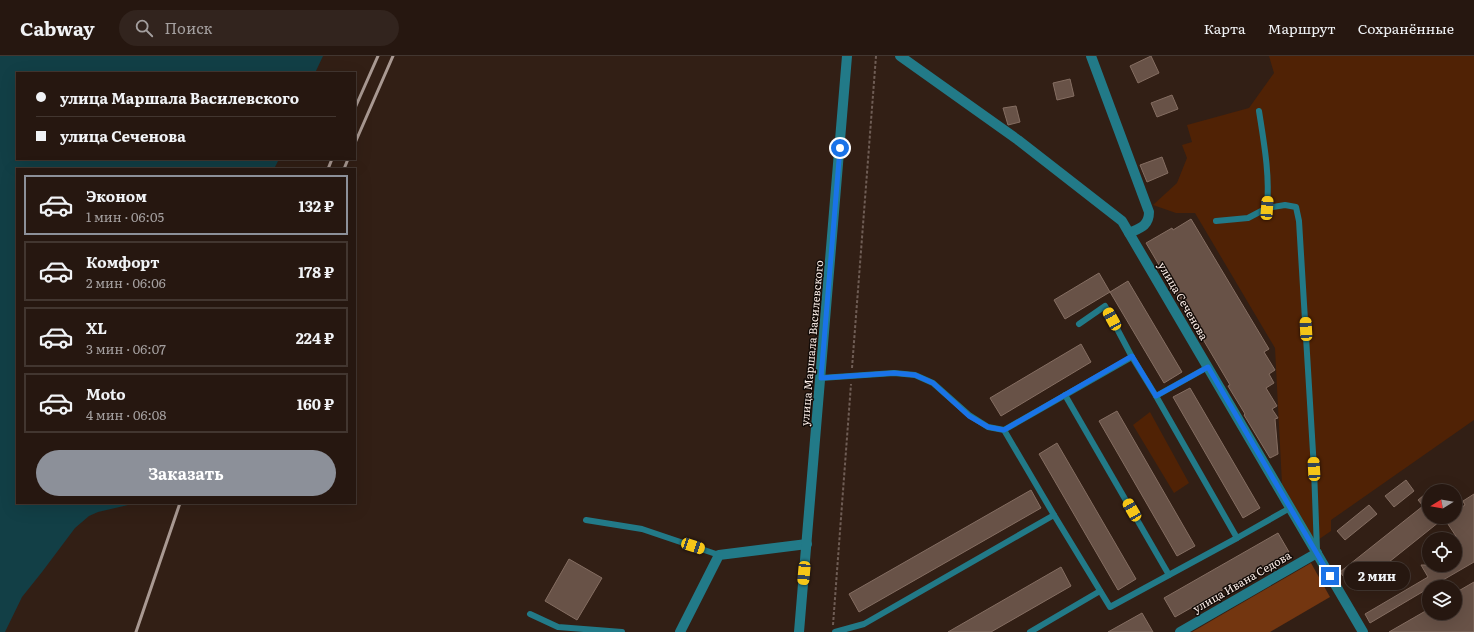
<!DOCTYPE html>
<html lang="ru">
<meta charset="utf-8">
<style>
body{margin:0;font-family:Literata,serif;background:#32241e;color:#f1f3f6;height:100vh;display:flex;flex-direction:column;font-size:15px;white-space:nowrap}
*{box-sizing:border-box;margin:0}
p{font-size:13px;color:#a49f9f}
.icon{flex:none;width:22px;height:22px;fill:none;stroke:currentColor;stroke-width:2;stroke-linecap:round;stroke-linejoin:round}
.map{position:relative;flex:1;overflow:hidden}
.panel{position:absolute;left:16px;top:112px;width:340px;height:336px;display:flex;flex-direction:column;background:#261710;border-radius:0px;box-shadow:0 4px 16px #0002,0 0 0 1px #423630}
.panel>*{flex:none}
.top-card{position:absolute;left:16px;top:16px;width:340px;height:88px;border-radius:0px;box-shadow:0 4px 16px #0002,0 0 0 1px #423630;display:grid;align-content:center;height:88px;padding:0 20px;background:#261710}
.needle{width:26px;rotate:259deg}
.controls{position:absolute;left:1422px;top:428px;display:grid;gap:8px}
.controls a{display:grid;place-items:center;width:40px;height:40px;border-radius:50%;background:#261710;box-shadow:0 4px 16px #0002,0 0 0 1px #423630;font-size:20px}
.end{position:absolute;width:18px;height:18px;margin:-9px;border:5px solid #1a73e8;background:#fff;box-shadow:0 0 0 2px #fff}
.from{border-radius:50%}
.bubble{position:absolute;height:28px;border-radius:14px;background:#261710;box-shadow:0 4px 16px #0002,0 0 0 1px #423630;font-size:13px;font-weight:700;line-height:28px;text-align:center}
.car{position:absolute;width:12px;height:24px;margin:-12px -6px;border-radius:5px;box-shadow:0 0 3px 1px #0007;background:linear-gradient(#f5c518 24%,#345 0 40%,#f5c518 0 76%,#345 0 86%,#f5c518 0)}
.top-card b{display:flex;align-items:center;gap:14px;height:38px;font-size:15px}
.top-card b+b{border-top:1px solid #423630}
.top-card i{width:10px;height:10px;background:#f1f3f6}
ul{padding:7px 0 0;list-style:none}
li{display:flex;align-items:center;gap:12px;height:60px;margin:0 8px 6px;padding:0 12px;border:2px solid #423630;border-radius:0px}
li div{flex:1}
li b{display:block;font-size:15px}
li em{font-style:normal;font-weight:700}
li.active{border-color:#8c9099}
li>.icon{width:36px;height:36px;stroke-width:1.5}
.cta{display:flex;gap:8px;margin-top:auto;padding:8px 20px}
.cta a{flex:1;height:46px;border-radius:24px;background:#8c9099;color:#fff;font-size:16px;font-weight:700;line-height:46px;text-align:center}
header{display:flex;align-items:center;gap:24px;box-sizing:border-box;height:56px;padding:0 20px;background:#261710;border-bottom:1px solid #423630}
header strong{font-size:19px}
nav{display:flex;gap:22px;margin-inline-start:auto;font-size:14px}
.search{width:280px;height:36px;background:#32241e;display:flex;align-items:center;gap:10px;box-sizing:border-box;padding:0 14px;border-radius:22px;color:#a49f9f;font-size:15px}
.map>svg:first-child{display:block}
.green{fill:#502205}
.forest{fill:#733610}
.water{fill:#123f46}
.building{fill:#685247;stroke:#856e62}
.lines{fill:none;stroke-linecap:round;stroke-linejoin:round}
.path{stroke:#6f5d55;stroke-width:2;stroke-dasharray:3 2;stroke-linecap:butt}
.service{stroke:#227a88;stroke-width:6}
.minor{stroke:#227a88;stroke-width:10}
.tertiary{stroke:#227a88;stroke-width:10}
.rail{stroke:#a99992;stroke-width:3}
.route{stroke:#1a73e8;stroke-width:5}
.labels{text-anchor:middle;stroke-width:3;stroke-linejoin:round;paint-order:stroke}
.street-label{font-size:11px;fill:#fdefe9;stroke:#130b07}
</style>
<header>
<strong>Cabway</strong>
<div class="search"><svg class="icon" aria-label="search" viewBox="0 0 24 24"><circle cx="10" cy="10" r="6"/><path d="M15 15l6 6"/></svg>Поиск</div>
<nav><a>Карта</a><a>Маршрут</a><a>Сохранённые</a></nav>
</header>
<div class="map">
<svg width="1474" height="576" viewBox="0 0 1474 576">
<rect width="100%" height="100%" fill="#321f15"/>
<g class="green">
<polygon points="1269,0 1474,0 1474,364 1331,464 1331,475 1315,486 1282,428 1275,292 1195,157 1176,157 1153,149 1177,127 1187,102 1182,89 1192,86 1187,69 1249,52 1274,17"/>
<polygon points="1150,356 1189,427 1174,437 1133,369"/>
</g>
<polygon class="forest" points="1311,507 1330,541 1270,576 1192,576"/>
<polygon class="water" points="0,0 323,0 315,17 17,17 17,103 279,103 274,113 17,113 17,447 129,447 128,449 98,456 89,460 75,472 42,516 22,541 5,576 0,576"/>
<g class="building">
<polygon points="1151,0 1159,17 1138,27 1130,10"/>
<polygon points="1070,23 1074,40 1057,44 1053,27"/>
<polygon points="1172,39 1178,53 1157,61 1151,47"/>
<polygon points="1016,50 1020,66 1008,69 1003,52"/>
<polygon points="1162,101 1168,117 1147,126 1140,109"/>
<polygon points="1191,163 1269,293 1264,296 1275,314 1269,318 1274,327 1266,332 1277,350 1272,353 1278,362 1275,363 1278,398 1270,402 1244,359 1245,358 1228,330 1230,329 1146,187 1172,172 1173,174"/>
<polygon points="1099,217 1110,236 1065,263 1054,244"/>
<polygon points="1128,225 1182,316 1164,327 1110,236"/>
<polygon points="1081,288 1091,306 1001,360 990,342"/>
<polygon points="1190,332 1260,452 1243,462 1173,341"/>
<polygon points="1117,355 1195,490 1177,500 1099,365"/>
<polygon points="1057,387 1136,523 1118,534 1039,398"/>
<polygon points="1406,424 1414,435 1394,451 1385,440"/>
<polygon points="1031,434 1041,452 859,556 849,538"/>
<polygon points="1429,435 1429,461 1455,461 1456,455 1465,449 1463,445 1474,438 1474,506 1431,531 1429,531 1429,532 1370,567 1365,558 1428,521 1421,509 1455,509 1455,491 1461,488 1444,462 1354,534 1340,516 1423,450 1418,444"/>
<polygon points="1369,449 1377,458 1345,484 1337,475"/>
<polygon points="1278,477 1289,496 1175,561 1164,542"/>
<polygon points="569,503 602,522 577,564 545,545"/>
<polygon points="1061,511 1071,530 991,576 948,576"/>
<polygon points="1474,526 1474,576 1389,576 1429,553 1429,557 1455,557 1455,537"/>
<polygon points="1142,557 1153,576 1108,576"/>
</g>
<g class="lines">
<g class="path">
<polyline points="852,312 876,0"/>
<polyline points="833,569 851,328"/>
</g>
<g class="service">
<path d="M 1259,55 C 1264,87 1270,119 1267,152"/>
<polyline points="1216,165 1248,162 1267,152 1285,149 1296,151 1299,165 1314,413 1317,494"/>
<polyline points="1079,268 1105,250 1132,301"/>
<polyline points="821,322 894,317 915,319 933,327 969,359 988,371 1004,374"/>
<polyline points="1065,339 1169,519"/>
<polyline points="1156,340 1237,482 1290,452"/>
<polyline points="1054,459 1110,551 1237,482"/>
<polyline points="586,464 642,473 719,499"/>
<polyline points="530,558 558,571 622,576"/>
<polyline points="835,576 864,568 1054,459 1004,374 1132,301 1156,340 1208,311"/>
<polyline points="1030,576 1100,535"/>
</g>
<g class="minor">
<polyline points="900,0 1018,84 1122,165 1363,576"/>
<path d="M 1091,0 L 1149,156 C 1149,170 1140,172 1129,177"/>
<polyline points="680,576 719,499 807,488"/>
<polyline points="1180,576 1317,497"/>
</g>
<polyline class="tertiary" points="799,576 847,0"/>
<g class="rail">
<polyline points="355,52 378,0"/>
<polyline points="355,87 393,0"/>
<polyline points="328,113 332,103"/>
<polyline points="344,113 348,103"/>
<polyline points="136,576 180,447"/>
</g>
</g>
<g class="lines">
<polyline class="route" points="840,92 821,322 894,317 915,319 933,327 969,360 988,371 1004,374 1132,300 1156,340 1208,311 1330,520"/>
</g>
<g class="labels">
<g class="street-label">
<text transform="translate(1183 245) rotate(60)" y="4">улица Сеченова</text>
<text transform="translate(812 287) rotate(-85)" y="4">улица Маршала Василевского</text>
<text transform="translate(1242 526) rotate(-30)" y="4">улица Ивана Седова</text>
</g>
</g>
</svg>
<div class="controls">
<a><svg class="needle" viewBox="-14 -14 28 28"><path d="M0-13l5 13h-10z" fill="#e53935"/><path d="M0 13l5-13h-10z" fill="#a49f9f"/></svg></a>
<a><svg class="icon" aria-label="locate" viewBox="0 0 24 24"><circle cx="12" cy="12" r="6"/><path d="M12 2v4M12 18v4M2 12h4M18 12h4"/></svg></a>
<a><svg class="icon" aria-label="layers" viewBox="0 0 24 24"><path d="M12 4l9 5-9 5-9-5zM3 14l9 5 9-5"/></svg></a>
</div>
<i class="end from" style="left:840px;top:92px"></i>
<i class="end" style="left:1330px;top:520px"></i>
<div class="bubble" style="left:1344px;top:506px;width:66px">2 мин</div>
<i class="car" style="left:1267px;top:152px;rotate:4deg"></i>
<i class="car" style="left:1112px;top:263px;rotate:331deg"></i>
<i class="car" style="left:1306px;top:273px;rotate:357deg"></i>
<i class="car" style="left:1314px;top:413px;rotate:357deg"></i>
<i class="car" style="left:1132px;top:454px;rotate:330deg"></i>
<i class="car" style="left:693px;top:490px;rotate:108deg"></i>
<i class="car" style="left:804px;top:517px;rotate:185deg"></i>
<div class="top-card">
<b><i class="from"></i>улица Маршала Василевского</b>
<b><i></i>улица Сеченова</b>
</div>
<section class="panel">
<ul>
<li class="active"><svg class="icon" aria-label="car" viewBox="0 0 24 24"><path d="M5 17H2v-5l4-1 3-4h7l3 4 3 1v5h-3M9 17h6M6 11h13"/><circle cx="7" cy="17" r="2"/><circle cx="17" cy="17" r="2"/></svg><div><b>Эконом</b><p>1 мин · 06:05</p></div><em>132 ₽</em></li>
<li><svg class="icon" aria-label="car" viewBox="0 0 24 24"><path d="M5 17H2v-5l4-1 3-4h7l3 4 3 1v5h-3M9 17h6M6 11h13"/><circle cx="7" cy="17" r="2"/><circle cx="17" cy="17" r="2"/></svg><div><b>Комфорт</b><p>2 мин · 06:06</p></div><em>178 ₽</em></li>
<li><svg class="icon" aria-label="car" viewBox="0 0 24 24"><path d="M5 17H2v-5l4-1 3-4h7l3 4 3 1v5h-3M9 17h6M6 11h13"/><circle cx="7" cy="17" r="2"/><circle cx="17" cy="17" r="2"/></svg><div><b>XL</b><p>3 мин · 06:07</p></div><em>224 ₽</em></li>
<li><svg class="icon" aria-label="car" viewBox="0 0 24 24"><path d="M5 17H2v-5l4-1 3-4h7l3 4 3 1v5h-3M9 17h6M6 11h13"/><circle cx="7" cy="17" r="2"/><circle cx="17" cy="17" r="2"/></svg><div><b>Moto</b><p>4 мин · 06:08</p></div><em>160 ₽</em></li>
</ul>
<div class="cta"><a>Заказать</a></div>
</section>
</div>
